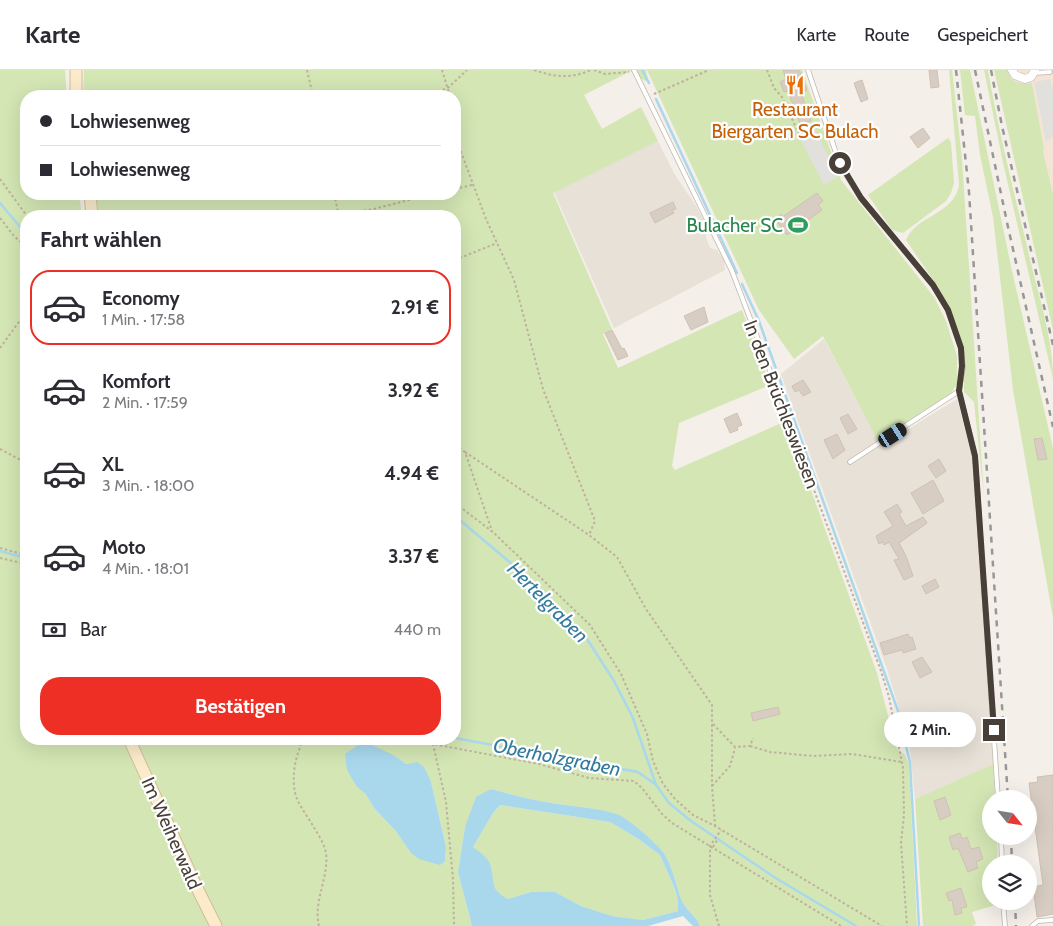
<!DOCTYPE html>
<html lang="de">
<meta charset="utf-8">
<style>
body{margin:0;font-family:Cabin,sans-serif;background:#f7f7f7;color:#2b2b33;height:100vh;display:flex;flex-direction:column;font-size:19px;white-space:nowrap}
*{box-sizing:border-box;margin:0}
p{font-size:16px;color:#7c7c81}
.icon{flex:none;width:28px;height:28px;fill:none;stroke:currentColor;stroke-width:2;stroke-linecap:round;stroke-linejoin:round}
.map{position:relative;flex:1;overflow:hidden}
.drawer{position:absolute;left:20px;top:140px;width:441px;height:535px;display:flex;flex-direction:column;background:#fff;border-radius:20px;box-shadow:0 5px 20px #0002}
.drawer>*{flex:none}
.banner{position:absolute;left:20px;top:20px;width:441px;height:110px;border-radius:20px;box-shadow:0 5px 20px #0002;display:grid;align-content:center;height:110px;padding:0 20px;background:#fff}
.needle{width:32px;rotate:120deg}
.fabs{position:absolute;left:982px;top:720px;display:grid;gap:10px}
.fabs a{display:grid;place-items:center;width:55px;height:55px;border-radius:50%;background:#fff;box-shadow:0 5px 20px #0002;font-size:25px}
.end{position:absolute;width:22px;height:22px;margin:-11px;border:6px solid #473f38;background:#fff;box-shadow:0 0 0 2px #fff}
.from{border-radius:50%}
.bubble{position:absolute;height:35px;border-radius:18px;background:#fff;box-shadow:0 5px 20px #0002;font-size:16px;font-weight:700;line-height:35px;text-align:center}
.car{position:absolute;width:15px;height:30px;margin:-15px -8px;border-radius:6px;box-shadow:0 0 4px 1px #0007;background:linear-gradient(#222 24%,#8ab4d8 0 40%,#222 0 76%,#8ab4d8 0 86%,#222 0)}
.banner b{display:flex;align-items:center;gap:18px;height:48px;font-size:19px}
.banner b+b{border-top:1px solid #e1e1e2}
.banner i{width:12px;height:12px;background:#2b2b33}
ul{padding:0;list-style:none}
li{display:flex;align-items:center;gap:15px;height:75px;margin:0 10px 8px;padding:0 10px;border:2px solid transparent;border-radius:20px}
li div{flex:1}
li b{display:block;font-size:19px}
li em{font-style:normal;font-weight:700}
li.on{border-color:#ee2f25}
li>.icon{width:45px;height:45px;stroke-width:1.5}
h2{padding:0 20px;font-size:22px;line-height:60px}
.pay{display:flex;align-items:center;gap:12px;height:55px;padding:0 20px;font-size:19px}
.pay p{margin-inline-start:auto}
.cta{display:flex;gap:10px;margin-top:auto;padding:10px 20px}
.cta a{flex:1;height:58px;border-radius:20px;background:#ee2f25;color:#fff;font-size:20px;font-weight:700;line-height:58px;text-align:center}
header{display:flex;align-items:center;gap:30px;box-sizing:border-box;height:70px;padding:0 25px;background:#fff;border-bottom:1px solid #e1e1e2}
header strong{font-size:24px}
nav{display:flex;gap:28px;margin-inline-start:auto;font-size:18px}
.map>svg:first-child{display:block}
.residential{fill:#e7e1d7}
.commercial{fill:#f4e4d6}
.green{fill:#d4e6b4;fill-rule:evenodd}
.parking{fill:#e2e0dd}
.water{fill:#a9d8ed;fill-rule:evenodd}
.lines{fill:none;stroke-linecap:round;stroke-linejoin:round}
.stream{stroke:#a9d8ed;stroke-width:2.5}
.building{fill:#d8cdc2;stroke:#cfc1b3}
.lane-casing{stroke:#bfb6ac;stroke-width:5.5}
.street-casing{stroke:#bfb6ac;stroke-width:9}
.secondary-casing{stroke:#d1bd9b;stroke-width:13}
.path{stroke:#c0b09e;stroke-width:2;stroke-dasharray:2.5 2.5;stroke-linecap:butt}
.lane{stroke:#fff;stroke-width:4}
.street{stroke:#fff;stroke-width:8}
.secondary{stroke:#fcebcb;stroke-width:11}
.rail{stroke:#979797;stroke-width:2.5;stroke-dasharray:6 6;stroke-linecap:butt}
.route{stroke:#473f38;stroke-width:6}
.labels{text-anchor:middle;stroke-width:4.5;stroke-linejoin:round;paint-order:stroke}
.food-label{font-size:19px;fill:#c56008;stroke:#fff}
.leisure-label{font-size:19px;fill:#27864d;stroke:#fff;text-anchor:end}
.street-label{font-size:19px;fill:#473f38;stroke:#fff}
.water-label{font-size:20px;font-style:italic;fill:#327b9e;stroke:#fff}
</style>
<header>
<strong>Karte</strong>
<nav><a>Karte</a><a>Route</a><a>Gespeichert</a></nav>
</header>
<div class="map">
<svg width="1053" height="856" viewBox="0 0 1053 856">
<rect width="100%" height="100%" fill="#f4efe9"/>
<g class="residential">
<polygon points="658,71 675,105 696,136 706,155 706,168 710,178 717,180 724,190 725,200 614,258 554,122"/>
<polygon points="824,269 881,376 957,329 972,386 993,694 915,729 909,671 887,599 781,304"/>
</g>
<polygon class="commercial" points="1008,0 1053,0 1053,123 1043,81 1044,78 1032,13 1020,13 1014,11 1009,6"/>
<g class="green">
<polygon points="0,0 65,0 67,26 26,26 26,124 79,124 82,146 26,146 26,389 24,400 26,402 26,669 122,669 196,830 210,856 0,856"/>
<path d="M 84,0 L 646,0 L 648,9 L 645,11 L 631,1 L 584,25 L 602,59 L 641,37 L 658,71 L 553,123 L 612,259 L 603,264 L 618,298 L 742,240 L 770,315 L 679,353 L 672,396 L 675,400 L 786,351 L 877,603 L 896,677 L 905,685 L 909,695 L 917,856 L 700,856 C 696,845 685,840 681,829 C 676,815 672,794 663,782 C 654,772 631,751 619,746 C 601,738 578,737 558,734 C 535,731 513,725 491,719 L 465,757 L 458,802 L 472,856 L 222,856 L 215,844 L 136,669 L 455,669 L 455,146 L 99,146 L 96,124 L 455,124 L 455,26 L 83,26 ZM 395,686 L 406,694 L 417,692 L 431,712 L 446,777 L 445,791 L 411,783 L 395,760 L 374,738 L 365,723 Z"/>
<polygon points="647,0 802,0 841,110 934,227 946,251 957,286 957,314 951,323 878,371 823,266 794,289 759,240"/>
<path d="M 949,0 L 952,0 L 962,89 L 984,427 L 974,332 L 964,322 L 964,283 L 951,240 L 938,217 L 906,170 C 916,145 954,145 959,115 Z"/>
<polygon points="960,0 970,0 1012,201 1053,378 1053,548 1013,320 993,147 980,85 975,46 965,45"/>
<path d="M 984,0 L 988,0 C 999,64 1015,126 1030,189 C 1039,228 1053,269 1053,309 L 1004,97 Z"/>
<path d="M 994,0 L 1008,0 C 1010,13 1020,14 1032,13 L 1044,78 L 1043,81 L 1053,124 L 1053,260 Z"/>
<polygon points="948,68 951,72 954,113 951,123 946,131 903,163 892,160 868,125"/>
<polygon points="993,694 995,729 991,729 991,766 997,766 998,794 991,794 991,831 999,831 999,834 972,842 976,854 972,855 978,856 923,856 915,729"/>
<polygon points="500,735 610,752 637,768 660,785 675,819 678,830 678,841 643,850 612,846 581,836 555,822 531,822 508,829 497,823 492,812 491,796 473,777 493,743"/>
</g>
<g class="parking">
<polygon points="1050,9 1053,21 1053,66 1046,72 1034,12"/>
<polygon points="813,55 838,107 824,115 796,61"/>
</g>
<g class="water">
<polygon points="368,673 395,686 406,694 417,692 424,697 431,712 446,777 445,791 440,795 419,789 411,783 395,760 374,738 365,723 357,717 347,700 345,684 358,675"/>
<path d="M 491,719 C 513,725 535,731 558,734 C 578,737 600,738 619,745 C 631,751 654,771 663,782 C 672,794 676,815 681,829 C 685,840 696,845 700,856 L 693,856 L 683,846 L 648,856 L 472,856 L 458,802 L 465,757 L 476,727 ZM 500,735 L 610,752 L 637,768 L 660,785 L 675,819 L 678,830 L 678,841 L 643,850 L 612,846 L 581,836 L 555,822 L 531,822 L 508,829 C 490,819 495,815 491,797 C 489,788 481,783 473,777 L 493,743 Z"/>
</g>
<g class="lines">
<g class="stream">
<polyline points="642,0 649,13"/>
<polyline points="656,29 737,203"/>
<polyline points="0,133 26,164"/>
<polyline points="742,214 759,251 898,641 910,693 919,856"/>
<polyline points="455,446 531,510 587,569 614,611 633,648 656,715 669,733 691,751 774,807 856,856"/>
<polyline points="0,481 26,488"/>
<polyline points="455,668 638,702 655,714"/>
</g>
</g>
<g class="building">
<polygon points="783,0 799,0 807,20 801,23 811,51 800,54 788,21 784,22 780,12 786,9"/>
<polygon points="929,0 937,0 939,17 931,18"/>
<polygon points="862,10 868,29 861,32 854,13"/>
<polygon points="923,58 930,68 918,78 910,67"/>
<polygon points="817,123 823,131 818,135 822,140 787,165 775,149 781,144 782,147"/>
<polygon points="673,132 676,139 672,140 674,143 655,153 650,143"/>
<polygon points="704,237 708,252 691,260 684,246"/>
<polygon points="612,260 622,279 624,278 628,286 618,290 605,263"/>
<polygon points="803,310 811,322 803,326 799,320 795,322 792,316"/>
<polygon points="737,343 742,355 737,357 738,360 730,363 724,349"/>
<polygon points="848,344 857,359 848,364 840,348"/>
<polygon points="837,364 845,380 833,389 824,370"/>
<polygon points="1042,368 1047,389 1038,390 1034,369"/>
<polygon points="939,389 946,401 936,408 928,396"/>
<polygon points="933,410 944,431 923,444 911,423"/>
<polygon points="897,434 902,442 899,444 906,456 923,447 927,453 899,473 906,486 913,506 904,510 894,490 899,489 889,472 884,475 883,472 879,474 876,466 893,456 884,442"/>
<polygon points="935,509 939,517 926,524 922,516"/>
<polygon points="908,564 910,568 912,567 916,579 903,583 902,580 884,585 880,573"/>
<polygon points="922,587 932,602 920,608 912,592"/>
<polygon points="778,637 780,644 753,651 751,643"/>
<polygon points="933,642 937,652 945,648 950,660 935,666 926,645"/>
<polygon points="1053,705 1053,844 1037,847 1033,817 1043,815 1029,713 1038,712 1037,707"/>
<polygon points="945,727 951,745 940,750 934,731"/>
<polygon points="960,763 962,769 967,767 971,779 979,777 983,789 976,792 978,798 968,802 958,778 953,780 949,767"/>
<polygon points="961,818 967,837 961,838 962,843 955,845 952,830 949,831 946,823"/>
</g>
<g class="lines">
<defs>
<g id="lane">
<polyline points="634,0 732,201 789,351"/>
<polyline points="808,0 836,83 845,103 861,128 933,215 948,240 961,278 963,297 959,321 975,386 998,729"/>
<polyline points="1034,3 1050,2"/>
<polyline points="850,392 959,321"/>
<polyline points="1001,766 1002,794"/>
<polyline points="1003,831 1005,856"/>
<polyline points="1032,856 1038,851 1053,850"/>
</g>
<polyline id="street" points="1012,0 1015,5 1025,9 1031,7 1035,0"/>
<g id="secondary">
<polyline points="76,0 76,26"/>
<polyline points="90,124 92,146"/>
<polyline points="129,669 199,822 216,856"/>
</g>
</defs>
<use href="#lane" class="lane-casing"/>
<use href="#street" class="street-casing"/>
<use href="#secondary" class="secondary-casing"/>
<g class="path">
<polyline points="307,0 313,26"/>
<polyline points="442,0 450,26"/>
<path d="M 534,0 C 554,7 571,9 591,0"/>
<polyline points="594,0 605,4 629,2"/>
<polyline points="767,0 774,18 782,27 799,64 807,62"/>
<polyline points="654,24 709,0"/>
<polyline points="429,26 449,17 467,0"/>
<polyline points="455,57 457,71 486,149 514,210 543,319 595,451 589,465"/>
<polyline points="0,109 27,146"/>
<polyline points="455,119 472,115"/>
<polyline points="334,124 339,146"/>
<polyline points="339,144 374,139 432,124"/>
<polyline points="0,148 14,166 26,177"/>
<polyline points="455,190 497,173"/>
<polyline points="0,278 26,242"/>
<polyline points="790,355 881,601 889,627 903,698 904,745 901,773 907,856"/>
<polyline points="455,375 465,382 492,461"/>
<polyline points="0,379 26,393"/>
<polyline points="465,382 589,465 617,487 646,539 712,635 712,716 715,756"/>
<polyline points="455,433 494,463 590,555 621,604 647,664 653,691 663,714 675,729 693,745 715,756 882,856"/>
<polyline points="0,478 26,485"/>
<polyline points="0,488 26,494"/>
<polyline points="713,654 735,677 750,676 753,668"/>
<path d="M 304,669 C 295,685 290,711 297,729 C 301,738 308,747 313,756 C 318,764 324,773 326,783 C 329,808 313,831 319,856"/>
<polyline points="421,669 433,674 539,694 589,708 634,711 642,718 662,744 672,753 841,856"/>
<polyline points="435,669 433,674 446,732 453,809 454,856"/>
<polyline points="899,673 909,670"/>
<polyline points="750,676 770,682 813,686 852,684 902,692"/>
<polyline points="712,716 730,696 735,678"/>
<polyline points="713,777 718,769"/>
<polyline points="719,856 710,825 710,776 721,760"/>
</g>
<use href="#lane" class="lane"/>
<use href="#street" class="street"/>
<use href="#secondary" class="secondary"/>
<g class="rail">
<polyline points="956,0 969,122 1008,729"/>
<polyline points="975,0 1008,157 1053,357"/>
<polyline points="991,0 1002,56 1053,275"/>
<polyline points="1011,766 1012,794"/>
<polyline points="1015,831 1016,856"/>
</g>
</g>
<g class="lines">
<polyline class="route" points="840,93 861,128 933,215 948,240 961,278 962,296 959,321 975,386 994,660"/>
</g>
<defs>
<symbol id="restaurant-bare" viewBox="-9 -9 18 18"><path d="M-5-6h1v4h1v-4h1v4h1v-4h1v5L-1.5 .5V6h-2V.5L-5-1ZM5-6V6H3V1.5H1.5Q1.5-4 5-6Z" fill="#e8710a" stroke="#fff" stroke-width="2.5" paint-order="stroke"/></symbol>
<symbol id="stadium-bare" viewBox="-9 -9 18 18"><path d="M0-5a6.5 5 0 1 0 0 10a6.5 5 0 1 0 0-10ZM-3.5-1.8h7v3.6h-7Z" fill="#2e9e5b" stroke="#fff" stroke-width="2.5" paint-order="stroke"/></symbol>
</defs>
<g fill-rule="evenodd">
<use href="#restaurant-bare" x="781" y="1" width="28" height="28"/>
<use href="#stadium-bare" x="784" y="141" width="28" height="28"/>
</g>
<g class="labels">
<g class="food-label">
<text x="795" y="46">Restaurant<tspan x="795" dy="22">Biergarten SC Bulach</tspan></text>
</g>
<g class="leisure-label">
<text x="783" y="162">Bulacher SC</text>
</g>
<g class="street-label">
<text transform="translate(782 334) rotate(69)" y="7">In den Brüchleswiesen</text>
<text transform="translate(172 763) rotate(66)" y="7">Im Weiherwald</text>
</g>
<g class="water-label">
<text transform="translate(548 532) rotate(45)" y="7">Hertelgraben</text>
<text transform="translate(557 687) rotate(11)" y="7">Oberholzgraben</text>
</g>
</g>
</svg>
<div class="fabs">
<a><svg class="needle" viewBox="-14 -14 28 28"><path d="M0-13l5 13h-10z" fill="#e53935"/><path d="M0 13l5-13h-10z" fill="#7c7c81"/></svg></a>
<a><svg class="icon" aria-label="layers" viewBox="0 0 24 24"><path d="M12 4l9 5-9 5-9-5zM3 14l9 5 9-5"/></svg></a>
</div>
<i class="end from" style="left:840px;top:93px"></i>
<i class="end" style="left:994px;top:660px"></i>
<div class="bubble" style="left:884px;top:642px;width:92px">2 Min.</div>
<i class="car" style="left:893px;top:365px;rotate:57deg"></i>
<div class="banner">
<b><i class="from"></i>Lohwiesenweg</b>
<b><i></i>Lohwiesenweg</b>
</div>
<section class="drawer">
<h2>Fahrt wählen</h2>
<ul>
<li class="on"><svg class="icon" aria-label="car" viewBox="0 0 24 24"><path d="M5 17H2v-5l4-1 3-4h7l3 4 3 1v5h-3M9 17h6M6 11h13"/><circle cx="7" cy="17" r="2"/><circle cx="17" cy="17" r="2"/></svg><div><b>Economy</b><p>1 Min. · 17:58</p></div><em>2.91 €</em></li>
<li><svg class="icon" aria-label="car" viewBox="0 0 24 24"><path d="M5 17H2v-5l4-1 3-4h7l3 4 3 1v5h-3M9 17h6M6 11h13"/><circle cx="7" cy="17" r="2"/><circle cx="17" cy="17" r="2"/></svg><div><b>Komfort</b><p>2 Min. · 17:59</p></div><em>3.92 €</em></li>
<li><svg class="icon" aria-label="car" viewBox="0 0 24 24"><path d="M5 17H2v-5l4-1 3-4h7l3 4 3 1v5h-3M9 17h6M6 11h13"/><circle cx="7" cy="17" r="2"/><circle cx="17" cy="17" r="2"/></svg><div><b>XL</b><p>3 Min. · 18:00</p></div><em>4.94 €</em></li>
<li><svg class="icon" aria-label="car" viewBox="0 0 24 24"><path d="M5 17H2v-5l4-1 3-4h7l3 4 3 1v5h-3M9 17h6M6 11h13"/><circle cx="7" cy="17" r="2"/><circle cx="17" cy="17" r="2"/></svg><div><b>Moto</b><p>4 Min. · 18:01</p></div><em>3.37 €</em></li>
</ul>
<div class="pay"><svg class="icon" aria-label="cash" viewBox="0 0 24 24"><path d="M3 7h18v10H3z"/><circle cx="12" cy="12" r="2"/></svg>Bar<p>440 m</p></div>
<div class="cta"><a>Bestätigen</a></div>
</section>
</div>
